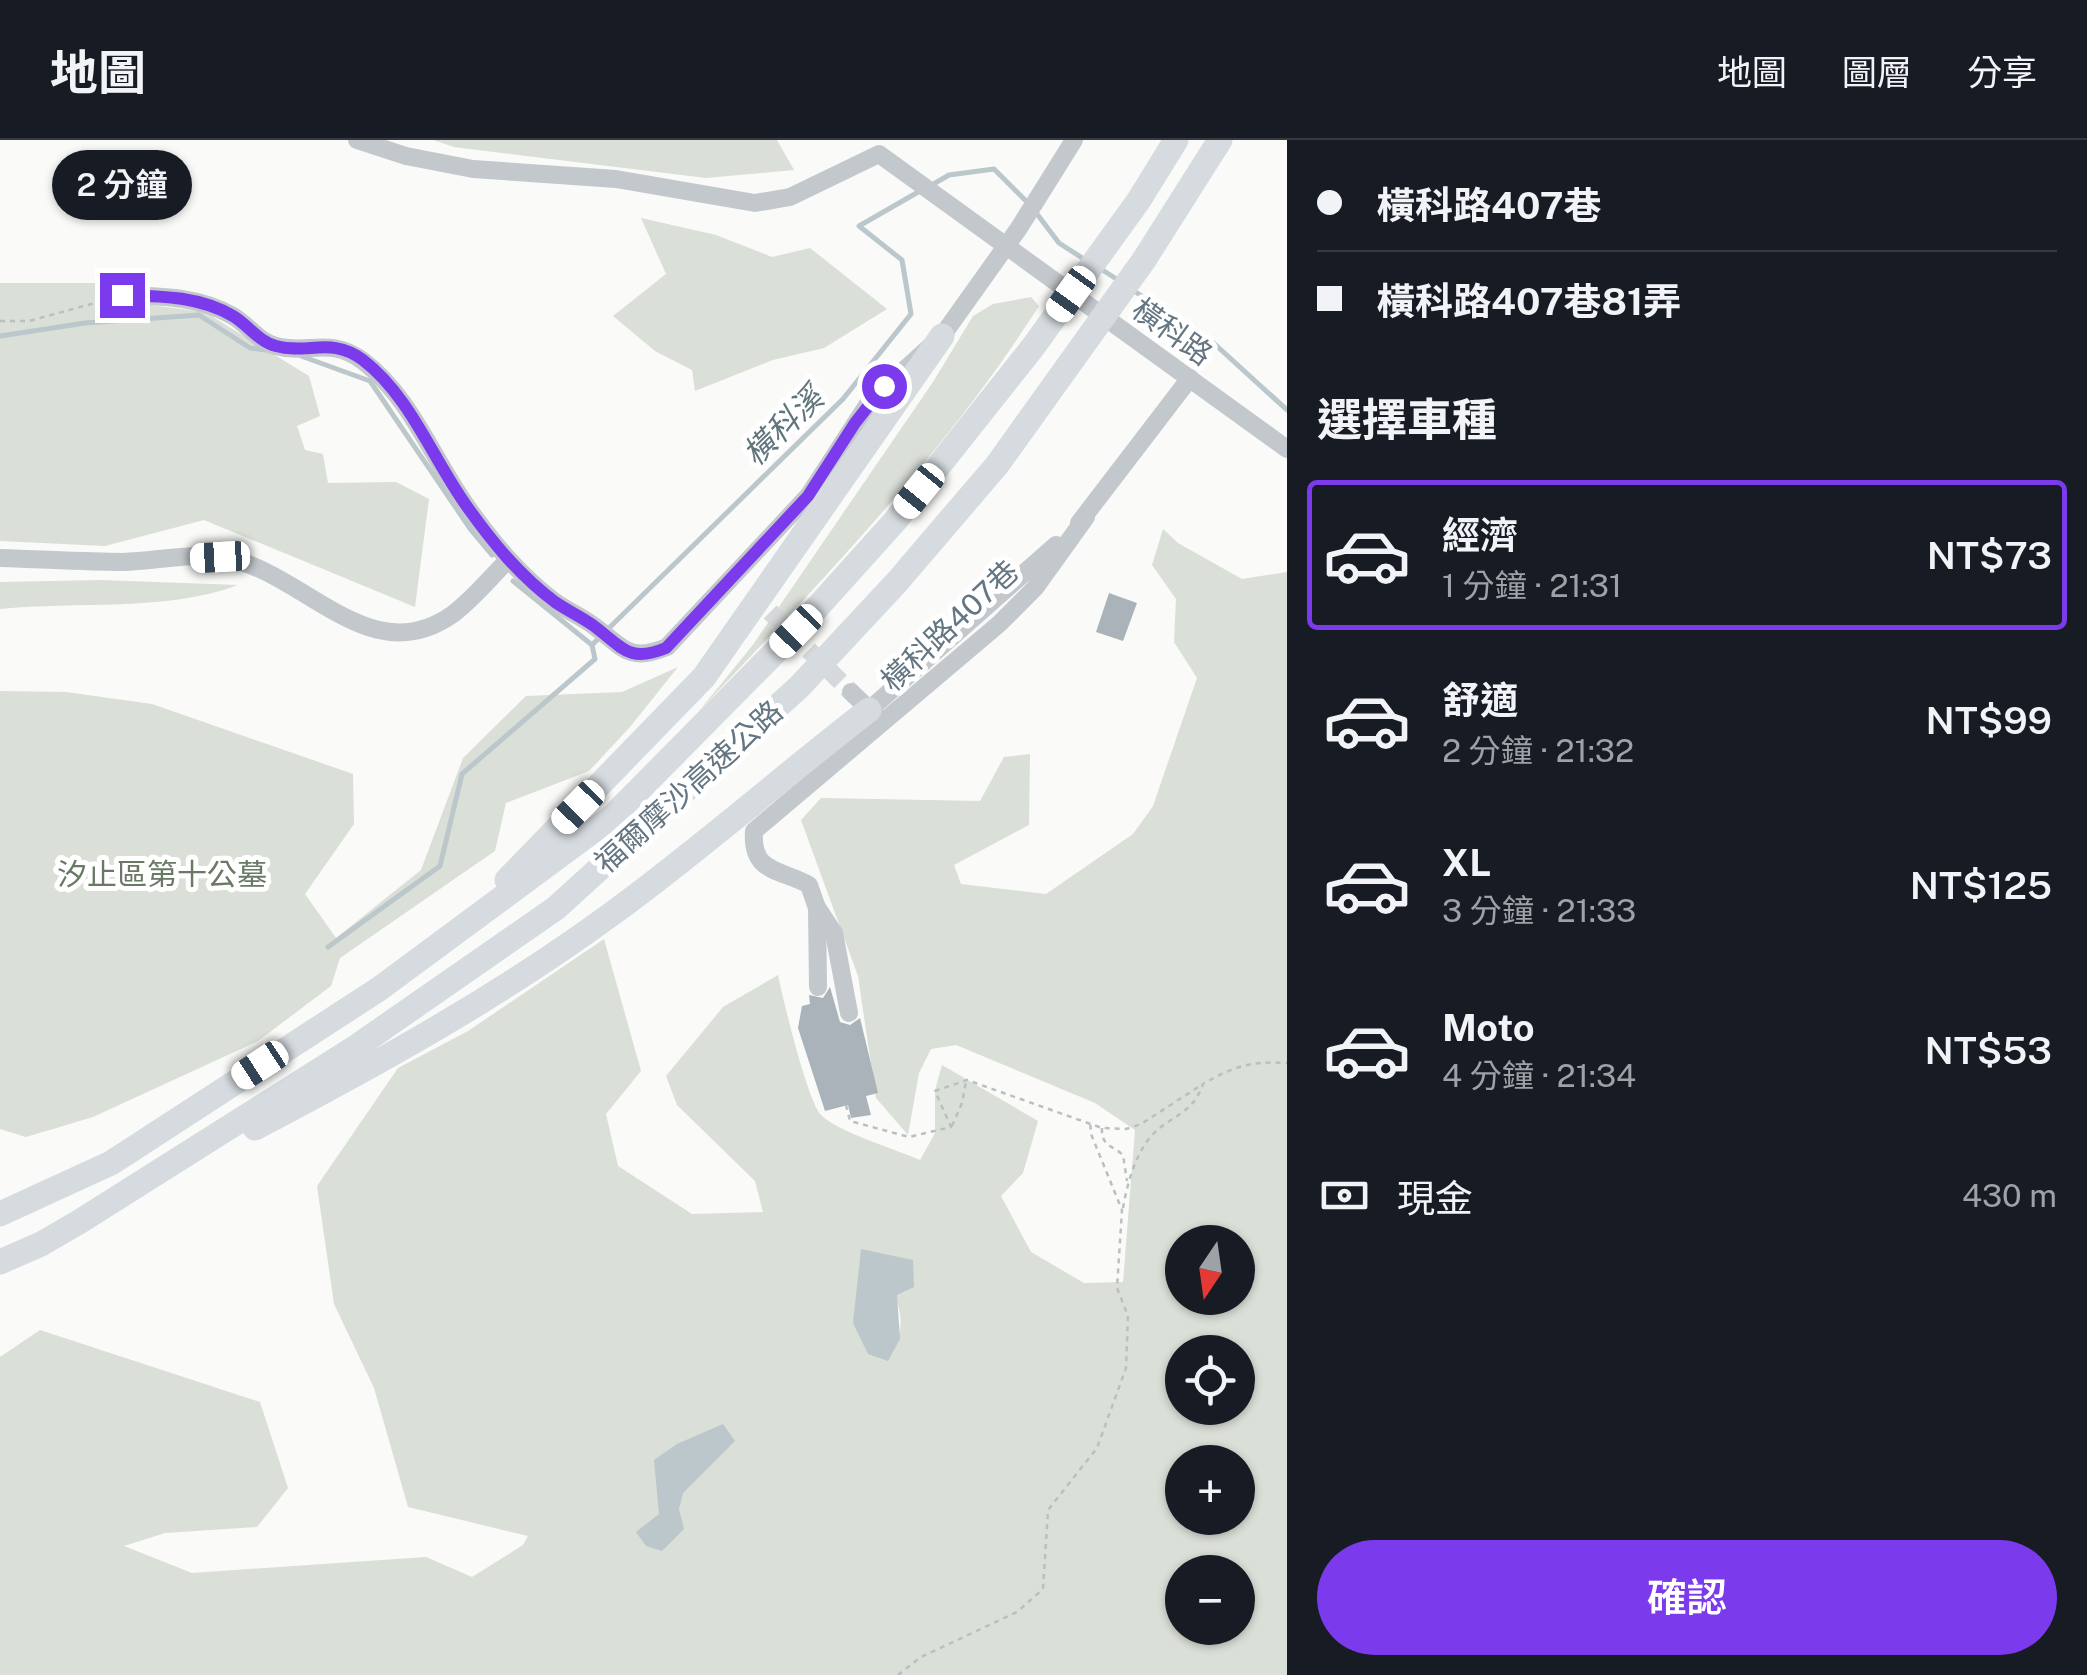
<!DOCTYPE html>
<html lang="zh-TW">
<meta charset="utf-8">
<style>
body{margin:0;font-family:"Public Sans","Noto Sans TC",sans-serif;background:#20242c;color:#f1f3f6;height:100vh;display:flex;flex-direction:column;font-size:38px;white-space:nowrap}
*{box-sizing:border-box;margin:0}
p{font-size:32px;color:#9ea1a6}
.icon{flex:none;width:55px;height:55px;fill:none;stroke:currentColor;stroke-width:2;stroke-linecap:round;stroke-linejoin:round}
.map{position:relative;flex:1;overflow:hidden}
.drawer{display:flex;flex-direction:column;background:#171b24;width:800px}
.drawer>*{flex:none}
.guide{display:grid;align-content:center;height:220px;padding:0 30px;background:#171b24}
.needle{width:65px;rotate:193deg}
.fabs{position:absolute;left:1165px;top:1085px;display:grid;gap:20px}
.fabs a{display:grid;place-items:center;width:90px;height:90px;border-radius:50%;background:#171b24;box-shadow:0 2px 8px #0004;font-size:50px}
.end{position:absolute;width:45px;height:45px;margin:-22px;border:12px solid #7c3aed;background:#fff;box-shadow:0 0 0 5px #fff}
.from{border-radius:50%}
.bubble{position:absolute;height:70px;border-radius:35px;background:#171b24;box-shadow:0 2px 8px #0004;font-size:32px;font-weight:600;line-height:70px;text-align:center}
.car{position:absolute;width:30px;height:60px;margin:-30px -15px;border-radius:12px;box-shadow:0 0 8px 2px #0007;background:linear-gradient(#fff 24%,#345 0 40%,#fff 0 76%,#345 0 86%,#fff 0)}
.guide b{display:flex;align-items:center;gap:35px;height:95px;font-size:38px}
.guide b+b{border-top:2px solid #363941}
.guide i{width:25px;height:25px;background:#f1f3f6}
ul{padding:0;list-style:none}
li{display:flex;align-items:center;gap:30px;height:150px;margin:0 20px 15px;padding:0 10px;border:5px solid transparent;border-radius:10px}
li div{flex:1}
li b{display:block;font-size:38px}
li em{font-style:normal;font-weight:600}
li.selected{border-color:#7c3aed}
li>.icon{width:90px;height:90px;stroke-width:1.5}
h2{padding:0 30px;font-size:45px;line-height:120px}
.pay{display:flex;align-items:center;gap:25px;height:110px;padding:0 30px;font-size:38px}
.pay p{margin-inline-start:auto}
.action{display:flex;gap:20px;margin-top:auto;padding:20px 30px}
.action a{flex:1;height:115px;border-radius:60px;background:#7c3aed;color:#fff;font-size:40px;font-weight:600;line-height:115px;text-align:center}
header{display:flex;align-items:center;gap:60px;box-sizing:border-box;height:140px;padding:0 50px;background:#171b24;border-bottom:2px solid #363941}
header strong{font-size:48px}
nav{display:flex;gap:55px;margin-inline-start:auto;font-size:35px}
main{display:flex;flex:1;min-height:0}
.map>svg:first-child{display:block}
.green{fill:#dadfd7;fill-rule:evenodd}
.water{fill:#bbc7cb}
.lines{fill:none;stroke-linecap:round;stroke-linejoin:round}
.stream{stroke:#bbc7cb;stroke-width:5}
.building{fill:#aab3b9}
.minor-tunnel{stroke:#d5d9db;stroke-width:18;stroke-dasharray:18 9;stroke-linecap:butt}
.path{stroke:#bbbfc2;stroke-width:2.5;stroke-dasharray:5 5;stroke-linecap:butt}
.minor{stroke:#c3c8cc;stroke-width:18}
.highway{stroke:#d6dbdf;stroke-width:25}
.route{stroke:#7c3aed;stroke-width:12}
.labels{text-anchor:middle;stroke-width:10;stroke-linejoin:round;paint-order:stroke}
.street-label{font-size:30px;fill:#657683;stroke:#fff}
.park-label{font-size:30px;fill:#687a64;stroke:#fff}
.water-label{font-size:32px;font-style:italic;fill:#60757c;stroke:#fff}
</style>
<header>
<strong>地圖</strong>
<nav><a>地圖</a><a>圖層</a><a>分享</a></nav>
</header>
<main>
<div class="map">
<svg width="1287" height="1535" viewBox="0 0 1287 1535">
<rect width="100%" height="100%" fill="#fafaf8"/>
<g class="green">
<polygon points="433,0 777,0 794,30 706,38 454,7"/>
<polygon points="641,78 716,95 772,117 810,108 887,169 824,208 773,220 695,251 692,230 655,211 613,176 666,134"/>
<polygon points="0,143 120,143 151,165 205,172 309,236 320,276 297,286 305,310 323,314 328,343 396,342 429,359 415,467 204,380 105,406 0,401"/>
<path d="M 1031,157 L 1039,166 C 944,315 820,443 699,571 L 752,506 L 933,242 L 973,176 L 993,164 Z"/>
<path d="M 1163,389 L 1178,403 L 1242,439 L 1287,432 L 1287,1535 L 0,1535 L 0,1217 L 40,1190 L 260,1262 L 288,1348 L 257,1387 L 165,1393 L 124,1406 L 192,1433 L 426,1417 L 472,1437 L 523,1405 L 528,1396 L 408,1367 L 374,1248 L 334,1164 L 317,1046 L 398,928 L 468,891 L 604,799 L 641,931 L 606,974 L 618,1026 L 692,1074 L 763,1072 L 755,1041 L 677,965 L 666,936 L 723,867 L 778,835 C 783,859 807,960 821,975 C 836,991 897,1010 920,1020 L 935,993 L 935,950 L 942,925 L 1038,981 L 1023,1033 L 1001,1056 L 1031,1112 L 1084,1143 L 1123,1142 L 1135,990 L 1095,963 L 956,905 L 931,909 L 919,933 L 908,995 L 876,958 L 858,836 L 801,680 L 821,658 L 980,661 L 1004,617 L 1030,614 L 1029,685 L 954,725 L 961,744 L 1046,754 L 1133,694 L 1153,666 L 1197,538 L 1174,502 L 1176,459 L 1152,425 ZM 1182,1102 L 1238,1102 L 1238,1158 L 1182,1158 ZM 861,1110 C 887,1143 917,1171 890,1214 ZM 1182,1212 L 1238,1212 L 1238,1268 L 1182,1268 ZM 1182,1322 L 1238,1322 L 1238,1378 L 1182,1378 ZM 1182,1432 L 1238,1432 L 1238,1488 L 1182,1488 Z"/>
<path d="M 101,440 L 238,445 C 167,472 76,461 0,469 L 0,442 Z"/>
<polygon points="678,527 630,587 589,631 506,663 495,711 340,818 331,846 258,901 93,977 26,997 0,989 0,551 66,552 152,564 353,634 354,684 305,754 336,798 421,730 463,618 526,556 622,552"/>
</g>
<g class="water">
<polygon points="861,1109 913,1120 914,1147 897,1155 900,1199 888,1221 868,1214 853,1183"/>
<polygon points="723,1284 735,1301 683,1353 679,1369 684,1389 662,1411 646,1406 636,1392 659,1374 654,1320 677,1304"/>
</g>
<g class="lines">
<g class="stream">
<polyline points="930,46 949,35 994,29 1027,62"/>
<polyline points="1034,70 1059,103 1087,121"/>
<polyline points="1101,129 1121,142"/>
<polyline points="1134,151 1208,198 1287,270"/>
<polyline points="0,196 85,183 199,175 250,208 266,210"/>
<polyline points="301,216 370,241 471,390 492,415"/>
<polyline points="513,441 592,505 599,498"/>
<polyline points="607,490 843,259 911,174 902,120 859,86 920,51"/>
<polyline points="328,807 440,726 462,634 595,519 592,505"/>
</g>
</g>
<g class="building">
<polygon points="1109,453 1137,463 1123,501 1096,492"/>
<polygon points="830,847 840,882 850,885 860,878 878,953 866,956 871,975 851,978 848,965 825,971 798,888 802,866 810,864 809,855 823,858"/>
</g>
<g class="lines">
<polyline class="minor-tunnel" points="751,453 851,552"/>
<g class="path">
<polyline points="0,181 29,181 106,160"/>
<polyline points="846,965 850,981 909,997 951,987 935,951 967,940 1102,988 1126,989 1141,984 1203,944"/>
<polyline points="952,986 962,963 966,941"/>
<path d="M 1102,988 C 1101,1006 1112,1005 1123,1015 L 1127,1041"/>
<path d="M 1123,1068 C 1127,1045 1134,1019 1148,1000 C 1166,976 1192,977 1203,944 C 1234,926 1251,921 1287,923"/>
<polyline points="898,1535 921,1517 1017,1472 1043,1449 1048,1370 1097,1308 1126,1228 1128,1176 1117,1148 1122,1070 1091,994 1090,981"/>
</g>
<g class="minor">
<polyline points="357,0 406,16 473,29 616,39 755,63 790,57 879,14 1287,309"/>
<path d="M 122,155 C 160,156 199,156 233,176 C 247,184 259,202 276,206 C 308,215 330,196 363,221 C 411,257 433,320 468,368 C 493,403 520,436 555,462 C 568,471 582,477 594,486 C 623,507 628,523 667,507 L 809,355 L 870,261 L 942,196 L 1019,88 L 1074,0"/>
<polyline points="1079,383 1190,238"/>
<path d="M 0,418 C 41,419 82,422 123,422 C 155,421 191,413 222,417 C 304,430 369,534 453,474 C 473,459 490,438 508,420"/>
<polyline points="851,552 876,576"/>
<polyline points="869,570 1056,405"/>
<polyline points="818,769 834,793 849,873"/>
<path d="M 818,847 L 817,768 L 809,745 C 781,729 751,734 754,691 L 999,484 L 1035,448 L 1086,377"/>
</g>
<g class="highway">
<polyline points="507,740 704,537 942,196"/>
<path d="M 255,988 C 379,923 500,856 613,773 C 701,709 783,636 869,570"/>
<polyline points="0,1074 111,1023 379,849 613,676 796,491 895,381 1033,207 1139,60 1176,0"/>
<polyline points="0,1122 41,1104 79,1082 356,907 556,768 799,547 897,442 997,325 1144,120 1220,0"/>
</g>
</g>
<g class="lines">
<path class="route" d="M 122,155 C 160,156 199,156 233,176 C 247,184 259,202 276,206 C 308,215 331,196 363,220 C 411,257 433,320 468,368 C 493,403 520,436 555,462 C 568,471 582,477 594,486 C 623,508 629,523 666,508 L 808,356 L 855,283 L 884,246"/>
</g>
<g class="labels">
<g class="street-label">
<text transform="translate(1172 192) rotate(36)" y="10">橫科路</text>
<text transform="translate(950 486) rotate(-43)" y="10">橫科路407巷</text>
<text transform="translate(689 647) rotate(-42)" y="10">福爾摩沙高速公路</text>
</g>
<g class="park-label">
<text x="162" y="745">汐止區第十公墓</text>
</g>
<g class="water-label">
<text transform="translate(783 286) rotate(-44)" y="11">橫科溪</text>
</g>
</g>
</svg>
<div class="fabs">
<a><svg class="needle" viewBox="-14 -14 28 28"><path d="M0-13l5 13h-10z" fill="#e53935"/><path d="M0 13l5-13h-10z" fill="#9ea1a6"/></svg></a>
<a><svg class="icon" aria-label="locate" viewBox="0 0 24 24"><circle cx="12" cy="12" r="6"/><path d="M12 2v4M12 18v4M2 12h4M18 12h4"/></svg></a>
<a>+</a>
<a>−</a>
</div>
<i class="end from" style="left:884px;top:246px"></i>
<i class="end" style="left:122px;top:155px"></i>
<div class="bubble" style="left:52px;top:10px;width:140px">2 分鐘</div>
<i class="car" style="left:1071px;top:154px;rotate:216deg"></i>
<i class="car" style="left:919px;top:351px;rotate:219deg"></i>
<i class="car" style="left:220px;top:417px;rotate:267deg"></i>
<i class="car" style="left:796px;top:491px;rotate:224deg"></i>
<i class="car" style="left:578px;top:667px;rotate:224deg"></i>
<i class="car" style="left:260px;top:925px;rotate:237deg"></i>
</div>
<section class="drawer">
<div class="guide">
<b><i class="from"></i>橫科路407巷</b>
<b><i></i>橫科路407巷81弄</b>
</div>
<h2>選擇車種</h2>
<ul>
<li class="selected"><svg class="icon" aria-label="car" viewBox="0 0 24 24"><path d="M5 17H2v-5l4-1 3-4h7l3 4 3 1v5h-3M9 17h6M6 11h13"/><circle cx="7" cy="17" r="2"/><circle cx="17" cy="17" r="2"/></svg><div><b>經濟</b><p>1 分鐘 · 21:31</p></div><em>NT$73</em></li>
<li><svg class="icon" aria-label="car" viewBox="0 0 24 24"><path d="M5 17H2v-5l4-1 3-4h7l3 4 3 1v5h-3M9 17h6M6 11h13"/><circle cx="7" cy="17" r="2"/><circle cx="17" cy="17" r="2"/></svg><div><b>舒適</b><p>2 分鐘 · 21:32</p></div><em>NT$99</em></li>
<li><svg class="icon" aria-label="car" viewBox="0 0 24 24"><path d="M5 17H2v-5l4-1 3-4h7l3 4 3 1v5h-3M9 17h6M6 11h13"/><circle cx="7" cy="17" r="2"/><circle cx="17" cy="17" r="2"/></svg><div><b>XL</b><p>3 分鐘 · 21:33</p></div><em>NT$125</em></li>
<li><svg class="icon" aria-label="car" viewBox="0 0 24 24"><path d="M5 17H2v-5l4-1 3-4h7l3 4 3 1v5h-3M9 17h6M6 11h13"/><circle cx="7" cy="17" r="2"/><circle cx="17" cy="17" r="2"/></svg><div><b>Moto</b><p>4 分鐘 · 21:34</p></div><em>NT$53</em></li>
</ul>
<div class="pay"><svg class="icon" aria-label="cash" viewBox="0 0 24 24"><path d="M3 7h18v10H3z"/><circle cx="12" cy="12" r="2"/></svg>現金<p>430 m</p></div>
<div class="action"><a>確認</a></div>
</section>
</main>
